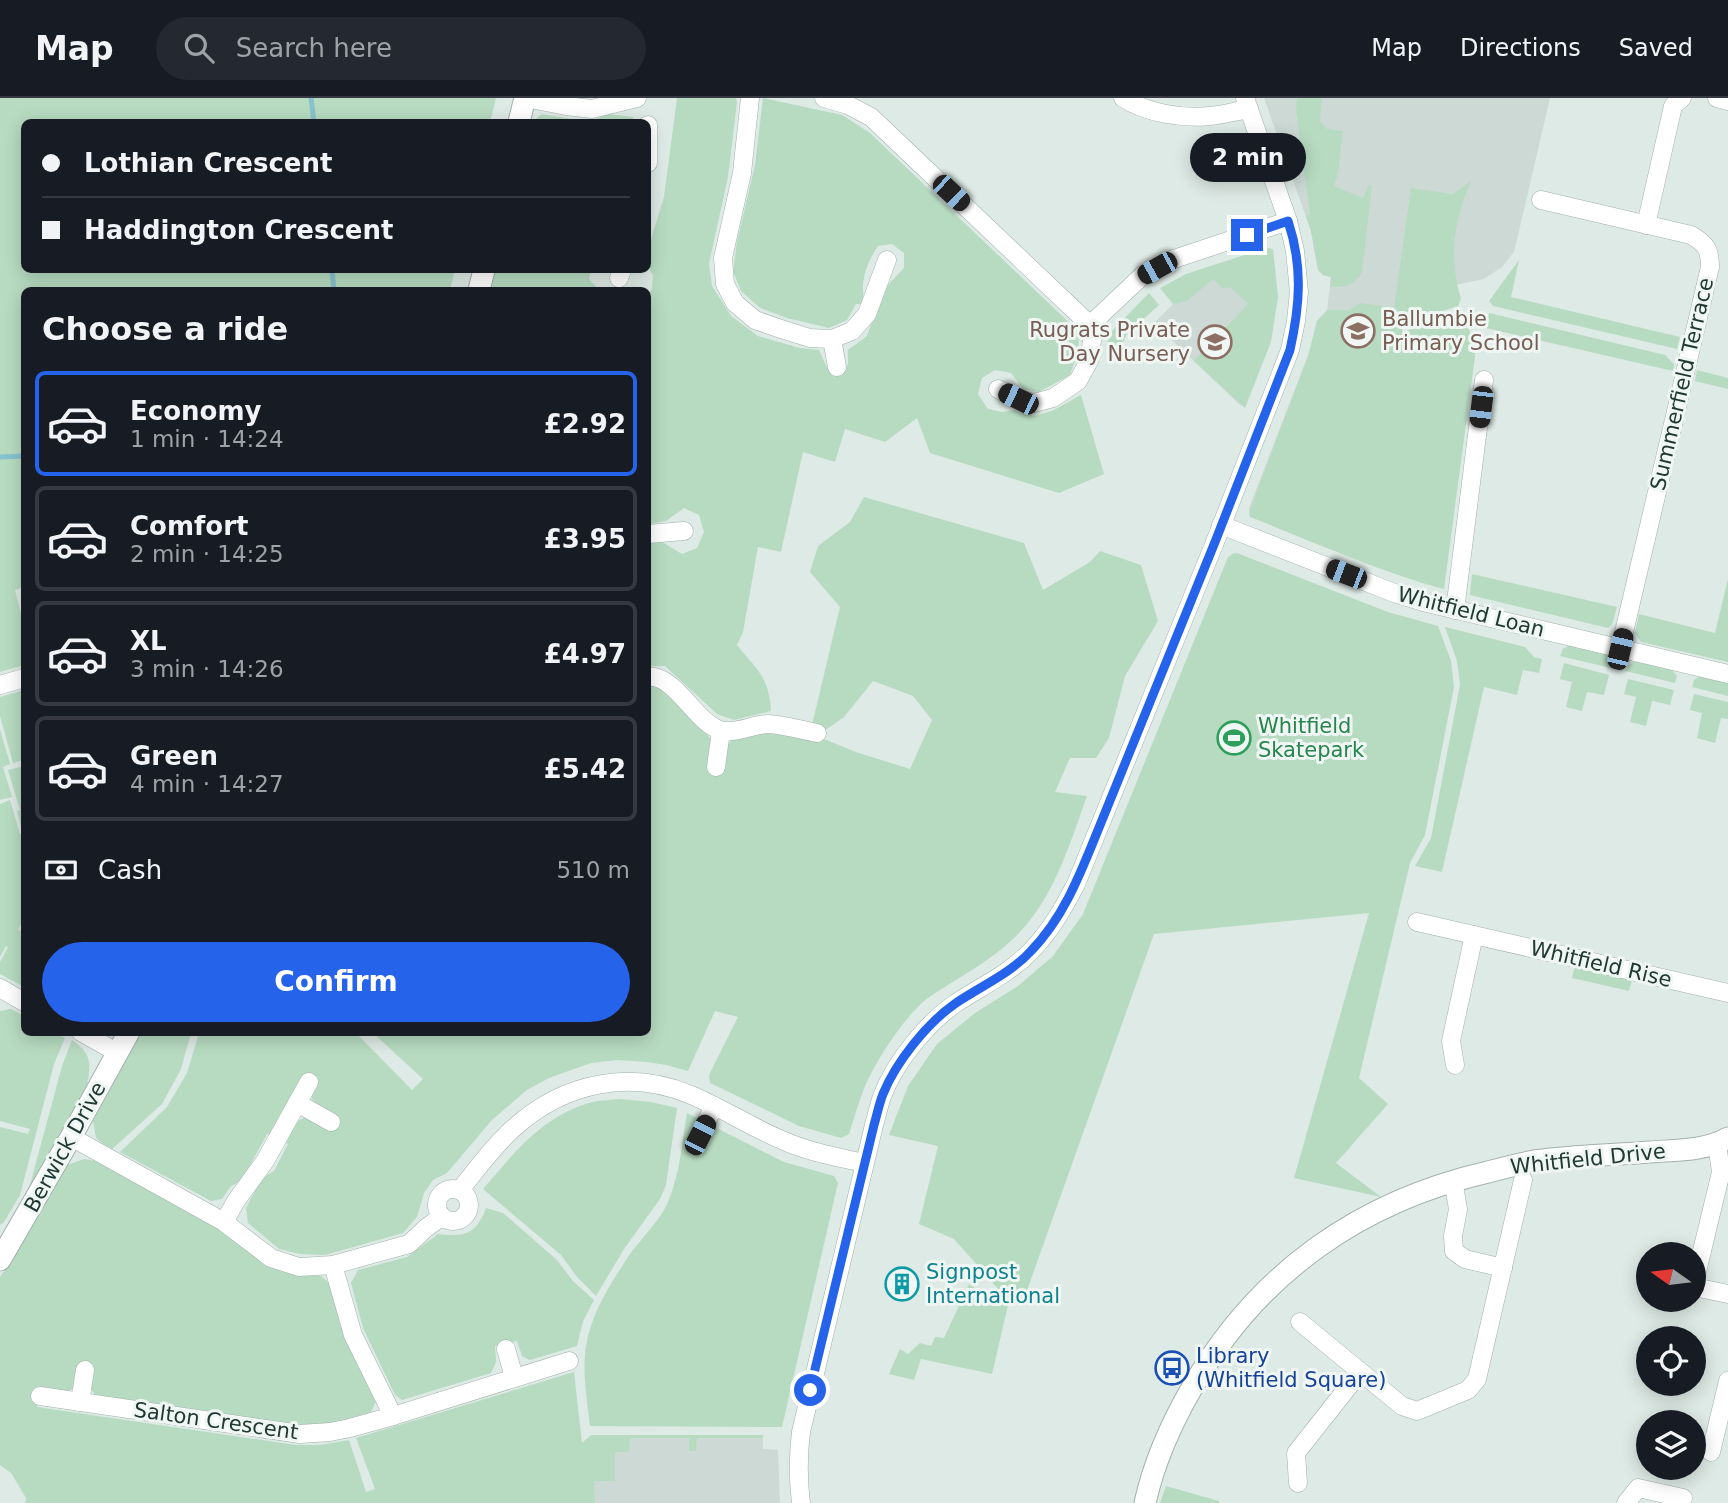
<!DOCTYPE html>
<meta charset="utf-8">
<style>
body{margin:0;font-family:"DejaVu Sans",sans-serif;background:#242831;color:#f1f3f6;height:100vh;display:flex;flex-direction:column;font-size:26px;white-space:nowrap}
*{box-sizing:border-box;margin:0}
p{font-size:23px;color:#9ea1a6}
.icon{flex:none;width:38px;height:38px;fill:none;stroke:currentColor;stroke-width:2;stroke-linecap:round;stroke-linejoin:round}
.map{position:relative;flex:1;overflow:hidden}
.panel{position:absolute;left:21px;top:189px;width:630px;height:749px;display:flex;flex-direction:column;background:#171b24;border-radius:10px;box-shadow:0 4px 18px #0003}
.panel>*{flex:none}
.banner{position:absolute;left:21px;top:21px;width:630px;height:154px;border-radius:10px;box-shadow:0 4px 18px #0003;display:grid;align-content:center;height:154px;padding:0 21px;background:#171b24}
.needle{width:46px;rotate:284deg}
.buttons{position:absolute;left:1636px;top:1144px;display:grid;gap:14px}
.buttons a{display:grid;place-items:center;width:70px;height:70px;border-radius:50%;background:#171b24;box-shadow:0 4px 18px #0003;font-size:35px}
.end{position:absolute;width:32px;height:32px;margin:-16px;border:9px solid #2563eb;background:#fff;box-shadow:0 0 0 4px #fff}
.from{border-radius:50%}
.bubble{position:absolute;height:49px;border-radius:24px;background:#171b24;box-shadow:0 4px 18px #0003;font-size:23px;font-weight:700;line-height:49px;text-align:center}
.car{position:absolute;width:21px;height:42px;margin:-21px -10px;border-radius:9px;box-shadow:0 0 5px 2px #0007;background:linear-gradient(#222 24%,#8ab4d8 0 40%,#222 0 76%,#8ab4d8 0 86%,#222 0)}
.banner b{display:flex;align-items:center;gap:24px;height:66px;font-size:26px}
.banner b+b{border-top:2px solid #363941}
.banner i{width:18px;height:18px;background:#f1f3f6}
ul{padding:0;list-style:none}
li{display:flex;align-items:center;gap:21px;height:105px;margin:0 14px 10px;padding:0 7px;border:4px solid #363941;border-radius:10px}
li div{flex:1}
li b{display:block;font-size:26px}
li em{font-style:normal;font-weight:700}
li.active{border-color:#2563eb}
li>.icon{width:63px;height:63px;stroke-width:1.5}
h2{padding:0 21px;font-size:32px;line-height:84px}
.pay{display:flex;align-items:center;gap:18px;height:77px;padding:0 21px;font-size:26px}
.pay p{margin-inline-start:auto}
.action{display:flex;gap:14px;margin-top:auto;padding:14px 21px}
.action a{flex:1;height:80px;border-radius:42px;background:#2563eb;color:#fff;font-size:28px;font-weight:700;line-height:80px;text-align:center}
header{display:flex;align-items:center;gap:42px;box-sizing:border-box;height:98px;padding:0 35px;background:#171b24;border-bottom:2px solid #363941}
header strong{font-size:33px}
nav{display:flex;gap:38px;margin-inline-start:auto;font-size:24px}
.search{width:490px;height:63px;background:#242831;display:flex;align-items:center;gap:18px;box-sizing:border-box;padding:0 24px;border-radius:38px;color:#9ea1a6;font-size:26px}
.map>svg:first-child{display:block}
.built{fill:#cdd9d4}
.green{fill:#b7dbc1}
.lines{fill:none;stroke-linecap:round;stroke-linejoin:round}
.stream{stroke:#87c3ce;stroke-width:5}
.minor-casing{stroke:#a1b1ac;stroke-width:19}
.tertiary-casing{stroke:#a1b1ac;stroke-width:23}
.minor{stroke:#fff;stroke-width:18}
.tertiary{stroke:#fff;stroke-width:21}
.route{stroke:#2563eb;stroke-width:9}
.labels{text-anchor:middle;stroke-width:6;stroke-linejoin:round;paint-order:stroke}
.education-label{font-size:21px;fill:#785e54;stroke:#eff6f3;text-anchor:start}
.street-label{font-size:21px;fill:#203932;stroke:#eff6f3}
.leisure-label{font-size:21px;fill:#27864d;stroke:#eff6f3;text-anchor:start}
.culture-label{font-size:21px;fill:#0d838f;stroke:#eff6f3;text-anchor:start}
.transit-label{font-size:21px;fill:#164399;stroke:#eff6f3;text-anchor:start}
</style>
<header>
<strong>Map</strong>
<div class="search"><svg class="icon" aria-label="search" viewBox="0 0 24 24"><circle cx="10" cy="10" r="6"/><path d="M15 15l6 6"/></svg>Search here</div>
<nav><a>Map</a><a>Directions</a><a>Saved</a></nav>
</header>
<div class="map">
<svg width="1728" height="1405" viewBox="0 0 1728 1405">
<rect width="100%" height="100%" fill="#deeae5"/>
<g class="built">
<polygon points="1264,0 1550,0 1514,154 1502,169 1484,181 1450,188 1399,227 1402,235 1250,419 1249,410 1309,255 1317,223 1327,212 1331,179 1323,177 1318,172 1311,133"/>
<polygon points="1263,168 1241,308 1154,225 1173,206 1187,202 1213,181"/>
<polygon points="591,1337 763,1337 763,1351 778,1352 780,1405 595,1405"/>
</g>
<g class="green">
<polygon points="0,0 496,0 490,24 24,24 24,172 455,172 450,192 24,192 24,489 15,492 24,527 24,567 0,574"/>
<path d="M 677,0 L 736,0 L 737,4 L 728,79 L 709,166 L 712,188 L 731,218 L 758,238 L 800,250 L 819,252 L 829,274 L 842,276 L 848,266 L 848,252 L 867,238 L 883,192 L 904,170 L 904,155 L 892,146 L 878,148 C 870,160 864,173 863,188 C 863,195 864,199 862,206 L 856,206 L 847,222 L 829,230 L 787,220 L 760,210 L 741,193 L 733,173 L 737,144 L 755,67 L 763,0 L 842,17 L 870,35 L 1079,234 L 1078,254 L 1070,277 L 1039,294 L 1023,291 L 1011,275 L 995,272 L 982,280 L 978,296 L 988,311 L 1002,314 L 1015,312 L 1034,318 L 1052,313 L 1081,297 L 1104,376 L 1059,395 L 930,355 L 917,320 L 885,344 L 845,331 L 835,364 L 803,354 L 781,454 L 758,449 L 743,534 L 737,547 C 758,573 769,579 771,613 L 734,622 L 717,616 L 665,568 L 648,568 L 648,443 L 662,444 L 682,456 L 697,450 L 704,434 L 699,417 L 684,410 L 666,423 L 648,426 L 648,196 L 652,191 L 653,177 L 648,169 L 648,151 L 664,99 Z"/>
<path d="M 1297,0 L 1322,0 L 1320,23 L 1327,31 L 1343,33 L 1338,75 L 1334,88 L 1363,100 L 1369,87 L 1372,88 L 1362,174 C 1353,188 1346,189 1330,189 L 1331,179 L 1323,177 L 1318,172 L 1311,133 L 1306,118 L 1310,116 L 1296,13 Z"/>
<polygon points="542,16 589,24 608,16 633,19 634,24 532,24"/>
<path d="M 1471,83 C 1454,125 1448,156 1461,201 L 1458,208 L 1400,227 L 1403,235 C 1423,225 1451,205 1468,230 C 1472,236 1473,245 1476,251 L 1444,491 C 1377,473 1314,444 1250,419 L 1249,415 L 1309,255 L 1317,223 L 1327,212 L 1349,212 L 1361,205 L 1394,210 L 1411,90 L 1453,96 Z"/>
<polygon points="1266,150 1273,151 1278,199 1271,244 1245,310 1194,263 1248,206 1230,189 1228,191 1225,189 1223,191 1213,181 1187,203 1173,206 1160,190 1186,176"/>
<polygon points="1519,162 1511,199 1680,239 1677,251 1493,208 1489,203"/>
<polygon points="493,172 591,172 589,181 597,190 604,192 488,192"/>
<polygon points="1149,195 1159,207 1127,236 1120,251 1106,249 1110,235"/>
<polygon points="1489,215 1665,257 1674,266 1673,273 1486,230"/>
<polygon points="1697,272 1728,280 1728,291 1695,283"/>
<path d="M 864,399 L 1024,445 L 1043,492 L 1090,464 L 1100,453 L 1141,467 L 1158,523 L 1125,578 L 1109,640 L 1096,660 L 1070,660 L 1055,694 L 1087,698 C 1069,748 1054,801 1015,839 C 990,864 957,880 928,900 C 906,916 874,965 864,991 C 858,1005 854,1021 849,1036 L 841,1040 L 799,1028 L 710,985 L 709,977 L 738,919 L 715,913 L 688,973 L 666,967 L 647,964 L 618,962 L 591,965 L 549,980 L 527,992 L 492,1022 L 447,1075 L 433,1082 L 424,1095 L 417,1119 L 403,1135 L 325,1157 L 300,1156 L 279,1151 L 248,1125 L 246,1110 L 262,1080 L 274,1073 L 288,1046 L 284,1044 C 291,1033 295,1020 309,1019 L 316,1007 C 307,999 314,992 319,983 L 305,976 L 271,1037 L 267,1036 L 242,1082 L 230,1089 L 222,1101 L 211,1103 L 120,1054 L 167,1009 L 187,975 L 199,935 L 356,935 L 412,992 L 423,981 L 373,935 L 648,934 L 648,586 C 664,586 703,628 712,643 L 728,646 L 737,637 L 769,632 L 824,641 L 856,654 L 910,671 L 932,622 L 913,598 L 873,583 L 844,619 L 824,633 L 812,627 L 840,509 L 810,474 L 818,448 L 850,424 Z"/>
<polygon points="1237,455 1388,514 1438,528 1451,563 1454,589 1425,737 1410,765 1359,980 1388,1006 1336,1065 1381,1099 1294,1080 1369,815 1154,836 1025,1198 1009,1203 992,1276 921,1261 914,1282 889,1276 900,1251 908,1256 920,1245 931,1248 935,1239 944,1240 969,1186 993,1202 1008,1202 954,1141 919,1126 938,1048 889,1037 908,988 937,946 975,915 1018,888 1053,858 1083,816 1228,459 1232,456"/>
<polygon points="1472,476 1617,509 1612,527 1608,530 1470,497"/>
<polygon points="1728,481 1728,564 1641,544 1635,535 1639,516 1715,535"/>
<polygon points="1445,529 1525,549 1534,559 1542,561 1539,575 1523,572 1517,597 1484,589 1442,774 1415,768 1431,740 1460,587 1457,563"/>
<polygon points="1570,547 1608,557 1612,562 1611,570 1560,558 1563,551"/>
<polygon points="1635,563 1672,572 1677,578 1675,585 1625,573 1629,567"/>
<polygon points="1564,565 1609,577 1604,597 1587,594 1582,613 1566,609 1572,584 1560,581"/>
<polygon points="1700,578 1728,585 1728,598 1692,589 1694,582"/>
<polygon points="1628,581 1674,592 1670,607 1652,603 1646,628 1630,624 1636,599 1624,596"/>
<polygon points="24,592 24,662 13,665 0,618 0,599"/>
<polygon points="1694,596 1728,604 1728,621 1721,620 1715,645 1697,640 1702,615 1690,612"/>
<polygon points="0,631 10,666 3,669 12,699 0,702"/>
<polygon points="24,668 24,820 18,832 21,833 24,826 24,889 0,876 0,864 8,849 6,848 0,859 0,706 10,702 20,736 23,736 17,713 20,712 8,672"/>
<polygon points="1575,868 1632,882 1629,893 1572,880"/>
<polygon points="11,911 24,918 24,934 55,935 65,940 54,966 20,1097 4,1124 0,1127 0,1029 28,1036 30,1031 0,1023 0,913"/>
<polygon points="141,935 191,935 181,971 162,1006 111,1052 96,1040 93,1023"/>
<path d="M 72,942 C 92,956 91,965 87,988 L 27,1098 L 62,968 Z"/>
<path d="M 620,1001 L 651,1004 L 677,1010 L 666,1087 L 660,1101 L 624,1151 L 596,1198 L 577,1179 L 561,1157 L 483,1091 C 514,1055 544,1016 593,1004 C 602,1002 612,1002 620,1001 Z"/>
<path d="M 687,1015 L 784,1064 L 834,1078 L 838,1085 L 782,1329 L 590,1328 C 587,1302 582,1274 586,1248 C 591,1215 612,1183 630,1156 C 641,1141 661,1121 668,1104 C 680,1076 682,1044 687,1015 Z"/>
<polygon points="84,1061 103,1064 220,1129 291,1175 321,1178 329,1185 376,1303 371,1314 330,1326 302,1328 96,1298 91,1291 76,1286 71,1292 64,1294 40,1291 37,1309 296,1347 320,1347 349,1342 366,1394 375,1391 356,1340 574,1274 582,1345 591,1337 763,1337 763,1340 697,1340 696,1353 689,1353 689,1340 630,1340 629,1354 615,1354 615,1383 594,1383 595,1405 25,1405 26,1400 11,1375 0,1367 0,1179 16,1156 67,1067"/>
<path d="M 486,1110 L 503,1115 L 557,1162 L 573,1183 L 594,1202 L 583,1223 L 577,1248 L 530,1262 L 522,1258 L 517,1243 L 495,1248 L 496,1264 L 491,1275 L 402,1302 L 395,1297 L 363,1230 L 351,1185 L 358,1172 L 407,1159 L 438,1136 C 466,1139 476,1136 486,1110 Z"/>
<polygon points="1166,1388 1219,1403 1219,1405 1160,1405"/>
</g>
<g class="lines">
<g class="stream">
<polyline points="311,0 314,24"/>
<polyline points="332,172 334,192"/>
<polyline points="0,359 24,358"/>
</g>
<defs>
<g id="minor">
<polyline points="526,0 566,8 592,11 637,0"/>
<polyline points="750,0 742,75 723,160 725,186 735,205 755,222 784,232 810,240 832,241 852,233 867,216 887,162"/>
<polyline points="824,0 848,7 871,19 1090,227 1092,243 1089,263 1078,283 1053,300 1034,305 1018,301 998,291"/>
<path d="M 1123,0 C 1147,15 1182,21 1210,18 C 1223,17 1236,13 1249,11"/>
<polyline points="1717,0 1728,3"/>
<polyline points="648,27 648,65"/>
<path d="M 1541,102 L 1691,137 C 1706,146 1710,151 1710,169 L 1620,551"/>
<polyline points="1646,127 1673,8 1682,0"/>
<polyline points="619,180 622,172"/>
<polyline points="1090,227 1143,177 1171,162 1288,123"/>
<polyline points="832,241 837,269"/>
<polyline points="1221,427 1397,496 1423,504 1728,576"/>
<polyline points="648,436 684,433"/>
<polyline points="1455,512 1484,282"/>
<path d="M 648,579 C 675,576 695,624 720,632 C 735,637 753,626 769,626 C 785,627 801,632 817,635"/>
<polyline points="0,587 24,580"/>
<polyline points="716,669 721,633"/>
<polyline points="1417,824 1728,895"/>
<polyline points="0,890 24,904"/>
<polyline points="81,934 118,955"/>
<polyline points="1455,967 1451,943 1474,837"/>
<polyline points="297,1005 331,1024"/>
<polyline points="700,1037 714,1008"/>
<polyline points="71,1039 224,1124 271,1160 299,1169 333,1167 409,1146 426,1130 441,1119"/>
<polyline points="1453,1082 1458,1111 1453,1138 1454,1153 1465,1161 1503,1170"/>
<circle cx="453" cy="1107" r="16"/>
<path d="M 460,1092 C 477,1071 495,1046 516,1028 C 565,985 629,971 691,997 C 722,1010 751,1029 782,1042 C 808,1054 837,1059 864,1065"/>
<polyline points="224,1124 236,1103 265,1063 309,984"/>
<polyline points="333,1167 353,1237 393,1318"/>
<polyline points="1694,1186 1721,1074 1717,1046"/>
<polyline points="1694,1189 1728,1196"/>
<polyline points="1300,1224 1402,1308 1417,1313 1468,1292 1477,1281 1523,1082"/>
<polyline points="506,1251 514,1279"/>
<polyline points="40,1298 300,1336 330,1334 350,1330 393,1318 569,1263"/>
<polyline points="80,1304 85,1272"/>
<polyline points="1711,1354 1728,1283"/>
<polyline points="1298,1385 1296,1355 1360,1274"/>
<path d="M 801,1405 C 798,1381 798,1358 801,1334 L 874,1027 C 877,1017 879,1006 883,996 C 896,963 927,925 956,905 C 982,888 1010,875 1031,853 C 1051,832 1063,811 1076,786 L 1215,444 L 1290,252 L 1296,223 L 1299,194 L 1295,153 L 1288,123 L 1245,0"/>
<polyline points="1626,1405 1638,1390 1683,1400"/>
</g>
<g id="tertiary">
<polyline points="519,24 525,0"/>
<polyline points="479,192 484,172"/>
<polyline points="0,1162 71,1039 129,934"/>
<path d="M 1145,1405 C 1154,1364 1172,1324 1193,1288 C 1259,1174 1361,1103 1488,1074 C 1503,1070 1519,1066 1534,1063 C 1573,1058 1612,1057 1650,1054 C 1676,1052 1705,1053 1728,1040"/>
</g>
</defs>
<use href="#minor" class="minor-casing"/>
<use href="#tertiary" class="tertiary-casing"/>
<use href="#minor" class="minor"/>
<use href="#tertiary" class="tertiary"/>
</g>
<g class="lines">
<path class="route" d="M 810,1292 L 874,1027 C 877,1017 879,1006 883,996 C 896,964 927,925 956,905 C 981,888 1010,876 1031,853 C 1063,820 1079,779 1096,737 L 1215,444 L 1290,252 C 1300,207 1303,168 1288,123 L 1247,137"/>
</g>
<defs>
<symbol id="school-ring" viewBox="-11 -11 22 22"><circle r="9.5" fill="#eff6f3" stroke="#8d6e63" stroke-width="1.5"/><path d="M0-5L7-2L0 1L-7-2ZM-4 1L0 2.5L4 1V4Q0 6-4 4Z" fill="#8d6e63"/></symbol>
<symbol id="stadium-ring" viewBox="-11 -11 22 22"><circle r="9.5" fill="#eff6f3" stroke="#2e9e5b" stroke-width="1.5"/><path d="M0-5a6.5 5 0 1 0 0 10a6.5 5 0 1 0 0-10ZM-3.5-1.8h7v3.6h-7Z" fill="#2e9e5b"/></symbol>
<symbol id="building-ring" viewBox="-11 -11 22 22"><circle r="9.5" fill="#eff6f3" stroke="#0f9aa8" stroke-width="1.5"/><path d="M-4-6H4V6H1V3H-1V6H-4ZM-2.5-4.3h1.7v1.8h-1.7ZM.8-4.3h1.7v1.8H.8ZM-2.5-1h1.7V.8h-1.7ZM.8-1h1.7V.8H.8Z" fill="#0f9aa8"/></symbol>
<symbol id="bus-ring" viewBox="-11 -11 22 22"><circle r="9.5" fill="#eff6f3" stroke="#1a4fb4" stroke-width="1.5"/><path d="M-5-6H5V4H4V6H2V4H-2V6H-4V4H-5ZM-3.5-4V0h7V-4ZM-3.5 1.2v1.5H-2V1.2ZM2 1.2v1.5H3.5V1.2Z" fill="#1a4fb4"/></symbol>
</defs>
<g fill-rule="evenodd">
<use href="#school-ring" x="1339" y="214" width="38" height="38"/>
<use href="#school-ring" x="1196" y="225" width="38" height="38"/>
<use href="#stadium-ring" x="1215" y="621" width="38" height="38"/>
<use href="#building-ring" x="883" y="1167" width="38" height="38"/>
<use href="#bus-ring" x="1153" y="1251" width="38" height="38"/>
</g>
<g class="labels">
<g class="education-label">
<text x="1382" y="228">Ballumbie<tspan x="1382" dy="24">Primary School</tspan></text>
<text x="1190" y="239" text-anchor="end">Rugrats Private<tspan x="1190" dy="24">Day Nursery</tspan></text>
</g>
<g class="street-label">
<text transform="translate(1682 286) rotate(-77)" y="7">Summerfield Terrace</text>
<text transform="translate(1471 514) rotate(14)" y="7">Whitfield Loan</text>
<text transform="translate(1601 866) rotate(13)" y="7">Whitfield Rise</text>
<text transform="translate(65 1049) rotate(-61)" y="7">Berwick Drive</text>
<text transform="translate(1588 1061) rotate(-6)" y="7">Whitfield Drive</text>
<text transform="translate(216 1323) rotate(8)" y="7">Salton Crescent</text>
</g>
<g class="leisure-label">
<text x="1258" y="635">Whitfield<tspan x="1258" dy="24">Skatepark</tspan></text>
</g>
<g class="culture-label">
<text x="926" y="1181">Signpost<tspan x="926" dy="24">International</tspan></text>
</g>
<g class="transit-label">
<text x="1196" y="1265">Library<tspan x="1196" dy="24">(Whitfield Square)</tspan></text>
</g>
</g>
</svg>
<div class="buttons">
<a><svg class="needle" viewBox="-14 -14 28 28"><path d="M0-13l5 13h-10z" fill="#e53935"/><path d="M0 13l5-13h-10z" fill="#9ea1a6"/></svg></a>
<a><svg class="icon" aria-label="locate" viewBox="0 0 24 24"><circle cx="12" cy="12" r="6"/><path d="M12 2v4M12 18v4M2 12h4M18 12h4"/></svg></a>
<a><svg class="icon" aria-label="layers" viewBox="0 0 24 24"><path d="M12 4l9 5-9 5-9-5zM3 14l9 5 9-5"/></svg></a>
</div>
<i class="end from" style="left:810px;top:1292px"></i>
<i class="end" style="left:1247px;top:137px"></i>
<div class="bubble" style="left:1190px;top:35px;width:116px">2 min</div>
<i class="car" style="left:951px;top:95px;rotate:133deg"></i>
<i class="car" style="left:1157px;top:170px;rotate:241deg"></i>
<i class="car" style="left:1018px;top:301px;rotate:296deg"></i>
<i class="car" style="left:1481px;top:309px;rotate:187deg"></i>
<i class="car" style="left:1346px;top:476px;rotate:291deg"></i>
<i class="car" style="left:1620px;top:551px;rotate:13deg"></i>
<i class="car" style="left:700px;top:1037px;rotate:27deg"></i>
<div class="banner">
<b><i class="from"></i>Lothian Crescent</b>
<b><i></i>Haddington Crescent</b>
</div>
<section class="panel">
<h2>Choose a ride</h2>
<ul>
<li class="active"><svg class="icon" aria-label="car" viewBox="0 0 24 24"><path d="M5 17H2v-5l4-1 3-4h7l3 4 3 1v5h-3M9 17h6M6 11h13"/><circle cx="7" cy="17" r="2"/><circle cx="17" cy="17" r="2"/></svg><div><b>Economy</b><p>1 min · 14:24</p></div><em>£2.92</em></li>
<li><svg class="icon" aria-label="car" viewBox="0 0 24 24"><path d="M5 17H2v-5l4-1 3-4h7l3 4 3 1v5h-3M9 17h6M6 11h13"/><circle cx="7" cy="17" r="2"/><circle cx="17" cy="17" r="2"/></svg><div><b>Comfort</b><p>2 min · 14:25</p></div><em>£3.95</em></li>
<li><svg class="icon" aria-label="car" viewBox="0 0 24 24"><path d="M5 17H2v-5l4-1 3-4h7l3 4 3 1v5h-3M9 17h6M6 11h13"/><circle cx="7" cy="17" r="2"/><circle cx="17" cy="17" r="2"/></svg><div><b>XL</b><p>3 min · 14:26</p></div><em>£4.97</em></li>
<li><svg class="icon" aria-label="car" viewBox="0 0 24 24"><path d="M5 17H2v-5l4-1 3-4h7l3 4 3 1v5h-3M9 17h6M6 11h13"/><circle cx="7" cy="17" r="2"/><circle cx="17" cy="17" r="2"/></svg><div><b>Green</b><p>4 min · 14:27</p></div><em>£5.42</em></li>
</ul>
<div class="pay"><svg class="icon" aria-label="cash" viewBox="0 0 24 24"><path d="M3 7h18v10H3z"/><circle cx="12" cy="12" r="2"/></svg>Cash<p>510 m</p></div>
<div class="action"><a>Confirm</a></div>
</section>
</div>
